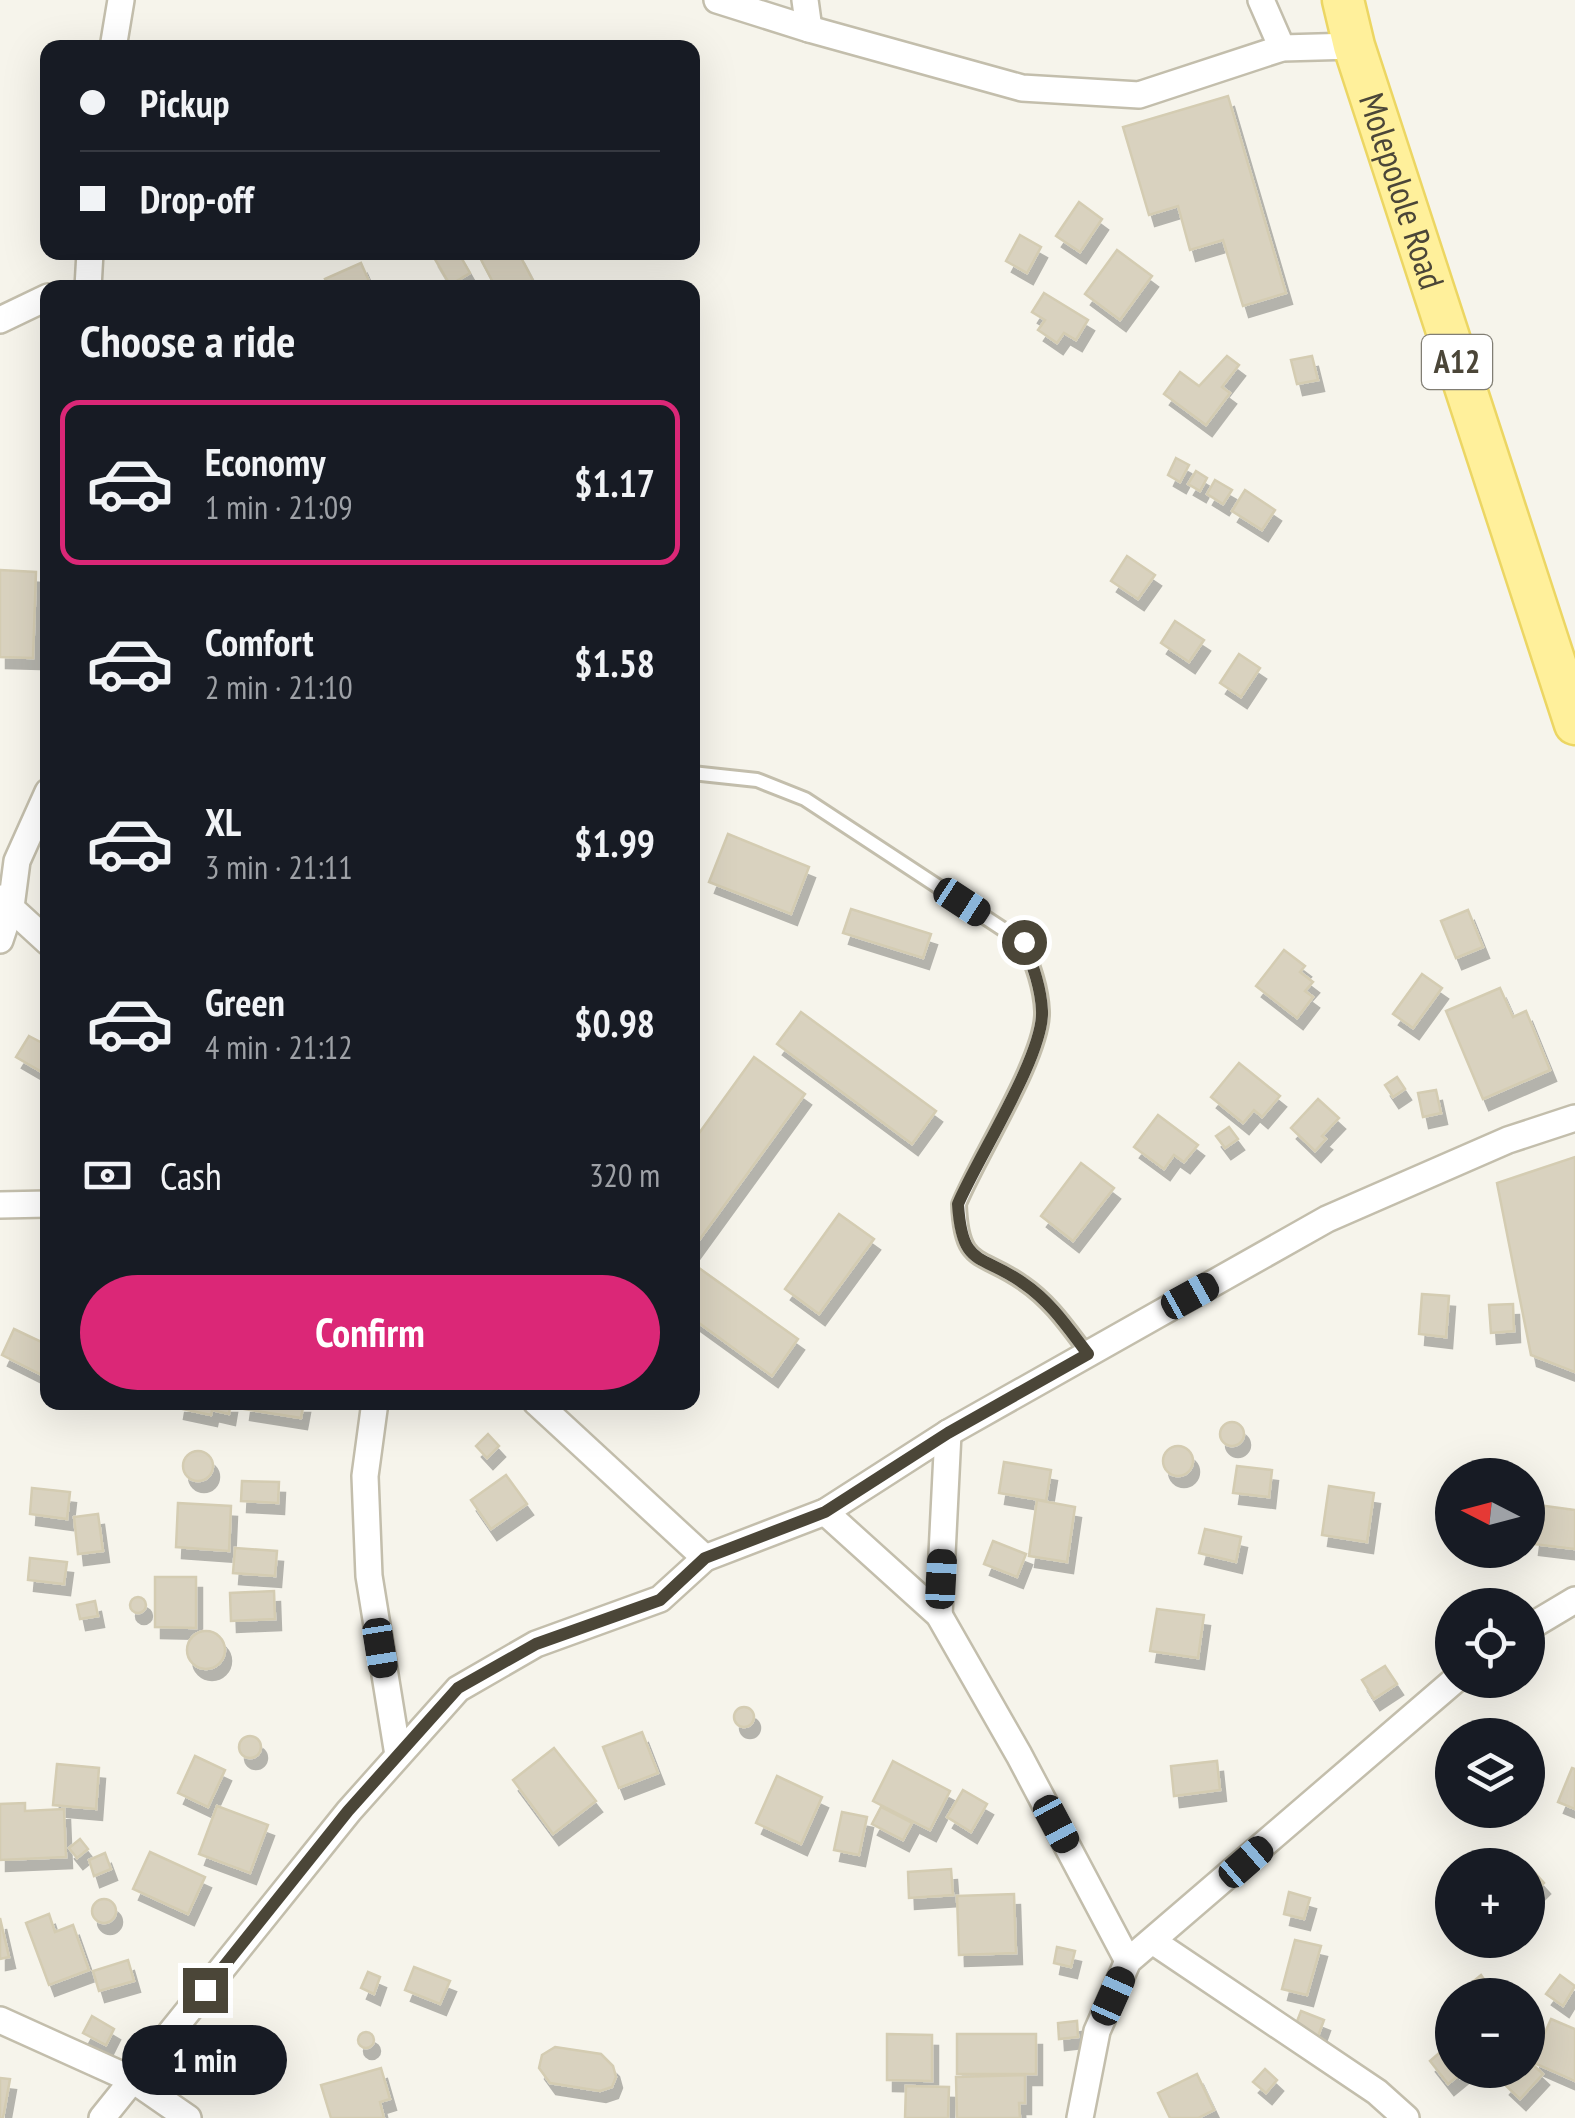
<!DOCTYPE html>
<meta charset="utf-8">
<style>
body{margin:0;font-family:"PT Sans Narrow",sans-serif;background:#242831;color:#f1f3f6;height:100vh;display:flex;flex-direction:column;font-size:38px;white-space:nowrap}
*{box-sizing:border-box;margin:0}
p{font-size:32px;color:#9ea1a6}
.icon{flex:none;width:55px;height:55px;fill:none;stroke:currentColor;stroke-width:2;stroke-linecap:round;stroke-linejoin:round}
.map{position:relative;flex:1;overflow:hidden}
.sheet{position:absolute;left:40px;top:280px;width:660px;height:1130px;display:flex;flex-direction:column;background:#171b24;border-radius:20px;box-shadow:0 10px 40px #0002}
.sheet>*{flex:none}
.top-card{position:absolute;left:40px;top:40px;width:660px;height:220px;border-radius:20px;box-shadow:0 10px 40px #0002;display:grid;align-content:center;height:220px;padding:0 40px;background:#171b24}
.needle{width:65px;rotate:276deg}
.fabs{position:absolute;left:1435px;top:1458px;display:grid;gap:20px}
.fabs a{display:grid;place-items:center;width:110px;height:110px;border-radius:50%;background:#171b24;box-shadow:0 10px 40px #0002;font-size:50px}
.end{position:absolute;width:45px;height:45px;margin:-22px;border:12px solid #4b4638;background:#fff;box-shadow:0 0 0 5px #fff}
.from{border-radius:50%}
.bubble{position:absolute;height:70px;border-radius:35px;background:#171b24;box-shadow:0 10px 40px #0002;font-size:32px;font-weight:600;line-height:70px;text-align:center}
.car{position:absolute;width:30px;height:60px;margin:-30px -15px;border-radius:12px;box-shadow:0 0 8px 2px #0007;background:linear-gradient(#222 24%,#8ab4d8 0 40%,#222 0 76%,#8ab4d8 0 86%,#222 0)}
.top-card b{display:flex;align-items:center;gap:35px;height:95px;font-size:38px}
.top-card b+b{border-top:2px solid #363941}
.top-card i{width:25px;height:25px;background:#f1f3f6}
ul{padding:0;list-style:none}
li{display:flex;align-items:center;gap:30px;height:165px;margin:0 20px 15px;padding:0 20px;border:5px solid transparent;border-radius:20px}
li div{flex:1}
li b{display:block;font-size:38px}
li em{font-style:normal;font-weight:600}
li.on{border-color:#db2777}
li>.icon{width:90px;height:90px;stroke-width:1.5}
h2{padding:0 40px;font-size:45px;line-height:120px}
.pay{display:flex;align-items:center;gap:25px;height:110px;padding:0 40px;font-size:38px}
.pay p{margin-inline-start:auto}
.primary-button{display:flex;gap:20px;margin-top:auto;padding:20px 40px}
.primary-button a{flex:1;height:115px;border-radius:60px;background:#db2777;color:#fff;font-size:40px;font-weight:600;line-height:115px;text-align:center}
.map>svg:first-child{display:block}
.building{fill:#d9d2bf;stroke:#d4ccb2;stroke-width:2.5;filter:url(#shadow)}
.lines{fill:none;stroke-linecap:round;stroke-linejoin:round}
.lane-casing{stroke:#c3beac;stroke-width:18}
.street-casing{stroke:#c3beac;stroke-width:30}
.primary-casing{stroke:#ecd663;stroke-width:45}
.lane{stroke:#fff;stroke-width:12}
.street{stroke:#fff;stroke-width:25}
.primary{stroke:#fff09b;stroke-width:40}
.route{stroke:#4b4638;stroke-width:12}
.labels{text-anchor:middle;stroke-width:10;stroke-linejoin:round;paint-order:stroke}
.shield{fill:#fff;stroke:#817e74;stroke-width:2.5}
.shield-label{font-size:32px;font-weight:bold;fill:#4b4638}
.street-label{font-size:35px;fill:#4b4638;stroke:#fff}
</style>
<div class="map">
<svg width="1575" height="2118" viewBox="0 0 1575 2118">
<defs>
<filter id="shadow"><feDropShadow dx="6" dy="11" stdDeviation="0" flood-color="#0004"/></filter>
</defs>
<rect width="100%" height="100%" fill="#f6f4eb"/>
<g class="building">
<polygon points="1228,96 1286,293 1243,306 1223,240 1190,250 1178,206 1149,215 1123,127"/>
<polygon points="1079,202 1102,219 1080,252 1056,236"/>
<polygon points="1020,235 1041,247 1027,273 1006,261"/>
<polygon points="1117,250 1152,276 1120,320 1085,294"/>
<polygon points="439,252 458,252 470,273 450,285 433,256"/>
<polygon points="477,252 518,252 537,288 496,288"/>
<polygon points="361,263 372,288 329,288 325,279"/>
<polygon points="1044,293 1088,320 1076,340 1064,333 1057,343 1038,330 1045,320 1032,312"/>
<polygon points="1227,356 1239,365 1222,387 1230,393 1206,425 1164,394 1180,372 1199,386"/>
<polygon points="1312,356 1318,380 1297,384 1291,360"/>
<polygon points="1176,458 1189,465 1180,482 1168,475"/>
<polygon points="1196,471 1207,478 1200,491 1188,484"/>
<polygon points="1215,480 1232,490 1223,504 1207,494"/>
<polygon points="1245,490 1275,510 1262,530 1232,511"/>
<polygon points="1127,556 1155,575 1138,599 1111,581"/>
<polygon points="0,570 36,572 33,658 0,657"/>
<polygon points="1175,621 1204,640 1189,662 1161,643"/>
<polygon points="1239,654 1260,668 1241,697 1220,683"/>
<polygon points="728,834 809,867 791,914 709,882"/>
<polygon points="851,909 931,934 923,958 843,933"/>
<polygon points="1468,910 1483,947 1456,958 1441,921"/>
<polygon points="1284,950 1305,966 1300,972 1313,982 1305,991 1313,997 1297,1018 1256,986"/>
<polygon points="1422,974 1442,988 1413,1028 1393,1014"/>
<polygon points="1500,988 1513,1017 1526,1011 1550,1070 1483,1099 1446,1011"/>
<polygon points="801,1012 936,1111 912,1144 777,1044"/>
<polygon points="29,1036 48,1046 48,1057 40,1071 16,1057"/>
<polygon points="754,1057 805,1094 692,1250 692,1143"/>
<polygon points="1239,1063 1280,1096 1262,1117 1254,1110 1243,1123 1211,1097"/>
<polygon points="1397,1077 1405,1089 1393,1097 1385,1085"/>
<polygon points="1436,1090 1441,1113 1423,1117 1418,1093"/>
<polygon points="1318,1099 1339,1118 1322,1136 1326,1139 1315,1151 1291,1128"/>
<polygon points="1158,1115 1198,1145 1184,1162 1174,1155 1164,1169 1134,1147"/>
<polygon points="1229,1127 1238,1139 1225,1148 1216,1136"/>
<polygon points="1575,1157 1575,1372 1531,1355 1497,1183"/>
<polygon points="1081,1163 1114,1188 1073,1241 1041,1216"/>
<polygon points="839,1214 874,1239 819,1314 785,1289"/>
<polygon points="692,1263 798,1339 772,1376 692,1318"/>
<polygon points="1422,1294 1449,1296 1446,1337 1419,1334"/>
<polygon points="1513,1304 1514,1331 1491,1333 1489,1305"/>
<polygon points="14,1329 48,1345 48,1363 42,1375 2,1355"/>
<polygon points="179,1402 231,1402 229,1414 212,1410 211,1415 178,1408"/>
<polygon points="245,1402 304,1402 301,1418 244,1409"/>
<circle cx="1232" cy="1434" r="12"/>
<polygon points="488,1434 499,1446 487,1458 476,1446"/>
<circle cx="1178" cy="1461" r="15"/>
<circle cx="198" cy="1466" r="15"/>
<polygon points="1004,1462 1051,1470 1046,1501 999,1493"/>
<polygon points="1237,1466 1272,1470 1269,1497 1233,1493"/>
<polygon points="506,1475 527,1504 491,1529 471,1500"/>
<polygon points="242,1481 279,1482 278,1503 241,1501"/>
<polygon points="1329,1486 1374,1493 1367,1542 1322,1535"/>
<polygon points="32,1488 70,1492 67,1519 30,1514"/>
<polygon points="1037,1500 1075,1507 1067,1562 1029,1556"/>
<polygon points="178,1503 231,1506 229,1551 176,1547"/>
<polygon points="1538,1505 1575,1510 1575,1549 1533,1544"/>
<polygon points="98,1514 103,1551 78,1554 74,1517"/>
<polygon points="1205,1529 1241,1537 1236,1562 1199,1553"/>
<polygon points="993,1541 1026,1554 1017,1577 984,1564"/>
<polygon points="235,1548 277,1551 275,1576 233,1573"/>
<polygon points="30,1558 67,1562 64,1584 28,1580"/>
<polygon points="155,1577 196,1577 196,1628 155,1627"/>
<polygon points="274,1591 275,1619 231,1621 230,1593"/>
<circle cx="138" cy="1605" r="8"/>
<polygon points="95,1601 98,1616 80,1619 77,1605"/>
<polygon points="1157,1609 1204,1615 1198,1658 1150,1651"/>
<circle cx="206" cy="1650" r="19"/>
<polygon points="1385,1666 1397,1684 1374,1699 1362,1680"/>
<circle cx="744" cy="1717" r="10"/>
<polygon points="642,1732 658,1773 619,1788 603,1747"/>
<circle cx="250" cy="1747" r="11"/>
<polygon points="554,1748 596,1801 553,1834 513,1780"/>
<polygon points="195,1756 225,1770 208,1807 178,1793"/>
<polygon points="893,1761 950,1791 930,1830 873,1801"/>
<polygon points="1217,1761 1220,1790 1174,1796 1171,1766"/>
<polygon points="57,1764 99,1768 96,1809 53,1805"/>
<polygon points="1572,1768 1575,1769 1575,1809 1558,1802"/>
<polygon points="777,1776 822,1797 801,1844 756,1823"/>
<polygon points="963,1790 987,1804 971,1832 947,1817"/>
<polygon points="25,1803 25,1811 64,1809 66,1857 0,1860 0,1804"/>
<polygon points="217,1806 268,1825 250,1873 199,1854"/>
<polygon points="881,1807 912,1823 903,1840 872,1824"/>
<polygon points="842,1812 867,1817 859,1855 834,1850"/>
<polygon points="80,1839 88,1849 77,1858 69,1848"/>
<polygon points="150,1852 205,1877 188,1914 133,1889"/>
<polygon points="105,1853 111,1869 94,1876 89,1860"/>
<polygon points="951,1869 953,1895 909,1898 908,1872"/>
<polygon points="1536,1874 1544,1883 1534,1893 1528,1887 1528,1881"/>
<polygon points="1289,1892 1310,1898 1304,1919 1284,1914"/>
<polygon points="1014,1894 1016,1953 959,1955 957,1896"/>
<circle cx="104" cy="1911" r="12"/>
<polygon points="49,1914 55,1932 73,1925 89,1970 49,1985 26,1923"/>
<polygon points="0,1918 9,1957 0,1959"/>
<polygon points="1295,1940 1321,1946 1307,1995 1282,1989"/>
<polygon points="1057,1947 1075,1951 1071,1967 1054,1963"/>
<polygon points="128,1960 134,1981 99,1991 93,1971"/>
<polygon points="414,1967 450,1981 440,2004 405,1990"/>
<polygon points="368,1972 380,1977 374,1994 361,1988"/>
<polygon points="1481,1975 1490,1988 1476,1995 1469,1985"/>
<polygon points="1560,1975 1575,1986 1563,2006 1546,1994"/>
<polygon points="1301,2011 1324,2020 1317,2039 1294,2029"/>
<polygon points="92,2016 114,2029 106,2045 83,2033"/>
<polygon points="1551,2019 1575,2029 1575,2081 1532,2062"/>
<polygon points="1077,2021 1078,2037 1059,2039 1058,2023"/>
<circle cx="366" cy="2040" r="8"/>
<polygon points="887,2034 932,2035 932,2081 887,2080"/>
<rect x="957" y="2034" width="79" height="40"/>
<polygon points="1452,2042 1452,2070 1465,2070 1448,2084 1430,2061"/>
<polygon points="555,2047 601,2054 613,2066 616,2077 612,2087 600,2091 550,2083 539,2068 542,2055"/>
<polygon points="1528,2060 1543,2074 1520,2099 1504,2084 1516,2070 1528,2070"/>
<polygon points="381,2068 390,2099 380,2102 384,2118 331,2118 321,2085"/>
<polygon points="1265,2069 1277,2080 1266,2093 1253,2082"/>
<polygon points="1197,2074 1214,2110 1198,2118 1170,2118 1158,2093"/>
<polygon points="1025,2075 1025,2103 1019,2103 1020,2118 957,2118 956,2077"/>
<polygon points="0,2078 10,2079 3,2118 0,2118"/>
<polygon points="906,2086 949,2087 948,2118 905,2118"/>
</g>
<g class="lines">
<defs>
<path id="lane" d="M 692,773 L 757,780 L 805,799 L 1024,943 C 1032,964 1041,987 1042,1011 C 1044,1055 978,1157 959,1204 C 961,1268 981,1253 1023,1283 C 1051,1302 1068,1328 1088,1354"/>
<g id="street">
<polyline points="717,0 809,29 1022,88 1139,95 1282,48 1354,46"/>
<polyline points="805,0 809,29"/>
<polyline points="1261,0 1282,48"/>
<polyline points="113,48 121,0"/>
<polyline points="88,288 90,252"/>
<polyline points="0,320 48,297"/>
<polyline points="0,898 48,942"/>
<polyline points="0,940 11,907 17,861 48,792"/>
<polyline points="0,1205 48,1204"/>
<polyline points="375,1402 365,1476 369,1576 398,1755"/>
<polyline points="536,1402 705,1558"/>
<polyline points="825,1512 939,1615 1019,1755 1128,1961"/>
<polyline points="939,1615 948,1433"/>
<polyline points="1528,1628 1575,1600"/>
<polyline points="1154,1942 1377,2092 1406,2118"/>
<polyline points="0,2020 133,2080 188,2118"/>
<polyline points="102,2118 349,1811 458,1689 536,1644 660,1599 705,1558 825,1512 948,1433 1327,1219 1508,1140 1575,1118"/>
<polyline points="1080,2118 1097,2031 1128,1961 1455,1680"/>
</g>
<g id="primary">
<path id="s1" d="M 1343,0 L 1354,46 L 1575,724"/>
</g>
</defs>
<use href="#lane" class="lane-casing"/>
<use href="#street" class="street-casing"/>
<use href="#primary" class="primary-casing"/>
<use href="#lane" class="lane"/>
<use href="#street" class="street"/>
<use href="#primary" class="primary"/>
</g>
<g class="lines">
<path class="route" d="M 205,1990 L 348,1811 L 458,1688 L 536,1644 L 660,1600 L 705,1558 L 825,1512 L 948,1433 L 1088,1354 C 1068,1328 1051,1302 1023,1283 C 981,1253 962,1269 958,1204 C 978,1157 1044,1055 1042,1011 C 1041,987 1032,964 1024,942"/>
</g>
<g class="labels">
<rect class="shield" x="1422" y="335" width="70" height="54" rx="8"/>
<g class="shield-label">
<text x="1457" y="373">A12</text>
</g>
<g class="street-label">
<text dy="12" stroke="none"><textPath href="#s1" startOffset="200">Molepolole Road</textPath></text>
</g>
</g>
</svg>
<div class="fabs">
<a><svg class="needle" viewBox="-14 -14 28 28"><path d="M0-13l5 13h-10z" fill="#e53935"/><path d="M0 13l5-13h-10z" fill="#9ea1a6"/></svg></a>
<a><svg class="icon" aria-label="locate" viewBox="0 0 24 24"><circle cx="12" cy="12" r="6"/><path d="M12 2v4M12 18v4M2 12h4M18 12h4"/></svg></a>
<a><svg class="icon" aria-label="layers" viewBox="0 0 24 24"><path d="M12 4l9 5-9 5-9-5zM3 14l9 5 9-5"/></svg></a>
<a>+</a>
<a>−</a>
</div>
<i class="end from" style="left:1024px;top:942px"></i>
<i class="end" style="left:205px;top:1990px"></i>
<div class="bubble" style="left:122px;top:2025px;width:165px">1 min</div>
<i class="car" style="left:962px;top:902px;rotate:123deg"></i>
<i class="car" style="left:1190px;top:1296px;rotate:61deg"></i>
<i class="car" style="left:941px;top:1579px;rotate:3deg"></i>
<i class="car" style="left:380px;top:1648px;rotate:171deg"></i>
<i class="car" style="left:1056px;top:1824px;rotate:152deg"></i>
<i class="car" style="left:1246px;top:1862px;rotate:49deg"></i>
<i class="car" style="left:1113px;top:1996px;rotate:24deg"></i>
<div class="top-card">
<b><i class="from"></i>Pickup</b>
<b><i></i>Drop-off</b>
</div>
<section class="sheet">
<h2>Choose a ride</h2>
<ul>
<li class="on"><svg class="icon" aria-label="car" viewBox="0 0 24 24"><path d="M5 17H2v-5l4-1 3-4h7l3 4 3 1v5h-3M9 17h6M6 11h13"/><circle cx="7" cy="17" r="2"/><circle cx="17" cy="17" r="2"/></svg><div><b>Economy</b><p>1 min · 21:09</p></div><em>$1.17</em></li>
<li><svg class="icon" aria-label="car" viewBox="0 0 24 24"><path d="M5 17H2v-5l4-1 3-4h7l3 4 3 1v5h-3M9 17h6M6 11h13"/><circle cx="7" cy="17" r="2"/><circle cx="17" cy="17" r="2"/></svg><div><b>Comfort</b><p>2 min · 21:10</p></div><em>$1.58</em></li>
<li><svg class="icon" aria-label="car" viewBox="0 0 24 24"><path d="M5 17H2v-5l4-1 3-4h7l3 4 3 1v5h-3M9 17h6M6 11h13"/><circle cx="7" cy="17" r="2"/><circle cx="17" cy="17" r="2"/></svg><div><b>XL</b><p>3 min · 21:11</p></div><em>$1.99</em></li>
<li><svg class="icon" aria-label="car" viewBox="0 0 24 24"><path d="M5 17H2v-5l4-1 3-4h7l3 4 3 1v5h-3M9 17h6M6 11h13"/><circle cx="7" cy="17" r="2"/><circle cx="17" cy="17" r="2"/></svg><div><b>Green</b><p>4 min · 21:12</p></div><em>$0.98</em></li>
</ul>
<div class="pay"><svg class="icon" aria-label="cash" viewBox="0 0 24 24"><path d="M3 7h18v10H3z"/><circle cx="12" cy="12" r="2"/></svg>Cash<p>320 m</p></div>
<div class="primary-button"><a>Confirm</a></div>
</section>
</div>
